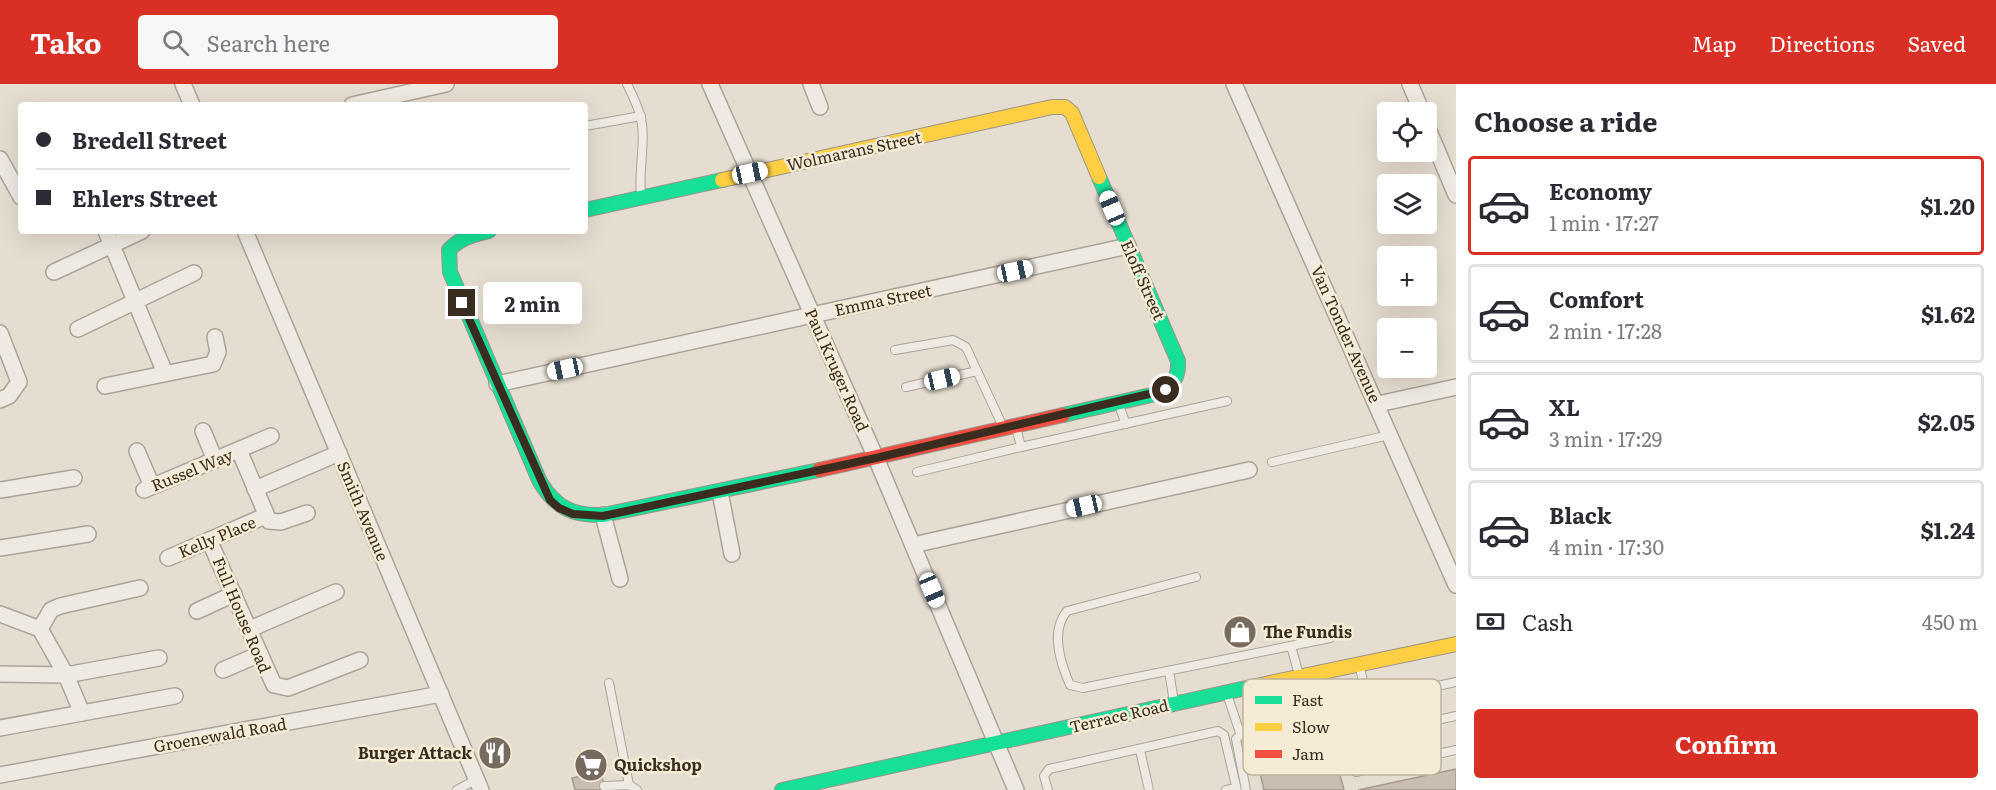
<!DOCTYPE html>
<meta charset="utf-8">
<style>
body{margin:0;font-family:Literata,serif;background:#f7f7f7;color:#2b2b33;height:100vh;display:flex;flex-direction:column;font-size:22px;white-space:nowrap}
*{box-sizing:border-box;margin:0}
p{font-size:20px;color:#7c7c81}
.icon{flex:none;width:33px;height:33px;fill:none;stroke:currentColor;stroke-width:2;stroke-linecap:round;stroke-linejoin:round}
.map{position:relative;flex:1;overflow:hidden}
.sheet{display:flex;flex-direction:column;background:#fff;width:540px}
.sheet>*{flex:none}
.hud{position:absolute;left:18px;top:18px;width:570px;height:132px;border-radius:6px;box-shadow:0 6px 24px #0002;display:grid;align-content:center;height:132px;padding:0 18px;background:#fff}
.controls{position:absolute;left:1377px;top:18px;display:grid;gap:12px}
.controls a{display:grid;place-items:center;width:60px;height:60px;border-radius:6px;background:#fff;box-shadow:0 6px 24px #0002;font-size:30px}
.end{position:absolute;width:27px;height:27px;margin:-14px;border:8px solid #3a2d20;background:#fff;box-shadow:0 0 0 3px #fff}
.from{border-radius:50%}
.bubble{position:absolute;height:42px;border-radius:6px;background:#fff;box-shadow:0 6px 24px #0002;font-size:20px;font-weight:700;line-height:42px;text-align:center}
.car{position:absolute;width:18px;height:36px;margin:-18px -9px;border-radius:8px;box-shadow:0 0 4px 2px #0007;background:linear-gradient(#fff 24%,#345 0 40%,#fff 0 76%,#345 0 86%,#fff 0)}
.hud b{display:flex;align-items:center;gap:21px;height:57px;font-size:22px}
.hud b+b{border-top:2px solid #e1e1e2}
.hud i{width:15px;height:15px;background:#2b2b33}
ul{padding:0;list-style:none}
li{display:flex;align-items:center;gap:18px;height:99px;margin:0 12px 9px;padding:0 6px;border:3px solid #e1e1e2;border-radius:6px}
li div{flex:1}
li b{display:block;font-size:22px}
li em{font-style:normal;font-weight:700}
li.selected{border-color:#d93025}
li>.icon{width:54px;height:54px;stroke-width:1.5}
h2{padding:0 18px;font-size:27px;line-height:72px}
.pay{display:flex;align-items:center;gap:15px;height:66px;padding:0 18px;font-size:22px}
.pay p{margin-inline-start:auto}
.button{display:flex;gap:12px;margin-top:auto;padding:12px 18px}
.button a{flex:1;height:69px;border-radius:6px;background:#d93025;color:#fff;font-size:24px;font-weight:700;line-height:69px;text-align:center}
header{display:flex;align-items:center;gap:36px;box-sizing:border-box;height:84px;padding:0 30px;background:#d93025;color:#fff}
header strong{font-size:28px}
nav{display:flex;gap:33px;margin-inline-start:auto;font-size:21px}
.search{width:420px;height:54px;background:#f7f7f7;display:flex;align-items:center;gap:15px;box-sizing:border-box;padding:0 21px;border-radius:6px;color:#7c7c81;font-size:22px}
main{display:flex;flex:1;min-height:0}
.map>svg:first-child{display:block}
.building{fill:#c9bdb1;stroke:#a69a8f;stroke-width:1.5}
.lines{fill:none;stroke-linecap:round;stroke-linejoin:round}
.lane-casing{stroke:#aba398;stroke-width:10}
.street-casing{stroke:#aba398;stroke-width:18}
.fast-casing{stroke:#9a9388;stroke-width:16}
.slow-casing{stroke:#9a9388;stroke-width:16}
.jam-casing{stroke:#9a9388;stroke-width:16}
.lane{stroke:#eeeae1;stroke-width:8}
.street{stroke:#eeeae1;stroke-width:15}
.fast{stroke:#16e098;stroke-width:14}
.slow{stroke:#ffcf43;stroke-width:14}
.jam{stroke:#f24e42;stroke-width:14}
.route{stroke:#3a2d20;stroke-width:8}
.labels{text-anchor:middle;stroke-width:5;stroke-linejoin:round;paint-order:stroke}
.street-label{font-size:16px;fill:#3a2d20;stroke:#f6ecd6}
.poi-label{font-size:16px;font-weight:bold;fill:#3a2d20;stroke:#f6ecd6;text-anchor:start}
.key{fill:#f6ecd6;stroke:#beb39f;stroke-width:1.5}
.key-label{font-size:16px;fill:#3a2d20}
</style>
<header>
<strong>Tako</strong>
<div class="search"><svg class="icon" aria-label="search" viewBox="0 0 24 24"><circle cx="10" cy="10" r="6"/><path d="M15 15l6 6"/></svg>Search here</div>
<nav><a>Map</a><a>Directions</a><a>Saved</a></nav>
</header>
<main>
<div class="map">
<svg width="1456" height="706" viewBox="0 0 1456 706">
<rect width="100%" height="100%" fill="#e5ded0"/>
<g class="building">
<polygon points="1294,646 1301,678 1335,671 1344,706 1264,706 1252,655"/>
<polygon points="1456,685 1456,706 1358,706"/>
<polygon points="601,688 605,706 575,706 572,694"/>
</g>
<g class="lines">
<defs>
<g id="lane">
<path d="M 627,0 C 632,10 637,20 640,31 C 647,53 638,86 641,112"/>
<polyline points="585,42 641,32"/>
<polyline points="895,266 953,256 966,263 1003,343"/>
<polyline points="906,303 977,287"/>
<polyline points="1118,319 1126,340"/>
<polyline points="1021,363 1227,317"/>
<polyline points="1272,378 1389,351"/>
<polyline points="917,388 1021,363 1016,343"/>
<path d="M 1196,493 L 1067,527 C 1050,547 1060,578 1070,601 L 1083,604 L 1330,554"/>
<polyline points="1291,562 1299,591"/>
<polyline points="1359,580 1383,682"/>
<polyline points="1169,587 1174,618"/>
<polyline points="609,599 629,701"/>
<polyline points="1227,610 1240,649"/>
<polyline points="1300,633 1306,659 1311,664 1456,632"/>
<polyline points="1339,660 1347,682 1356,688 1456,666"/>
<polyline points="1140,666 1149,706"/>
<polyline points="604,702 629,701 637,706"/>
<polyline points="457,706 477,695"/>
<polyline points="1048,706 1044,692 1049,685 1218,647 1224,651 1237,706"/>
<polyline points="1226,706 1236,704"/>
<polyline points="1246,706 1236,655 1248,644 1456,598"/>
</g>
<g id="street">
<polyline points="183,0 192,21"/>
<polyline points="710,0 876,374 1016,706"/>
<polyline points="811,0 820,23"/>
<polyline points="1234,0 1456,501"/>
<polyline points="1410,0 1422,28"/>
<polyline points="352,21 446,0"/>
<polyline points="1426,40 1456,111"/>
<polyline points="0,75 21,113"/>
<polyline points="106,147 165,289"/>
<polyline points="245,147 481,706"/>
<polyline points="54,188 142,147"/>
<polyline points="78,245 194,189"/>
<polyline points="0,249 19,298 9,312 0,316"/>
<polyline points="497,300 1128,162"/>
<polyline points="105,302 213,280 218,268 215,253"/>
<polyline points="1378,320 1456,303"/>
<polyline points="203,347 215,376"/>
<polyline points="239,366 269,437 281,438 307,429"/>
<polyline points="137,367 152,402"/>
<polyline points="255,405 339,369"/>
<polyline points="0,406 74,394"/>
<polyline points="144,406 271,352"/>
<polyline points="720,408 732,470"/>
<polyline points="603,431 620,495"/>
<polyline points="209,456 274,601 288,604 360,576"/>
<polyline points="913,461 1249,386"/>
<polyline points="0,464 88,450"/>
<polyline points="168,474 265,432"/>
<polyline points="197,527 234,510"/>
<polyline points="0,530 40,545 66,591 82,629"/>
<polyline points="40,545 51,526 60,522 140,504"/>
<polyline points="250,545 336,508"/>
<polyline points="223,586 260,570"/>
<polyline points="0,590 66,591 159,574"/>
<polyline points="0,644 175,612"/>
<polyline points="0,691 441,610"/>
</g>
<g id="fast">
<polyline points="585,126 722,96"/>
<path d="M 489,147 C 473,151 460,154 449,166 L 450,188 L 540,398 C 556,424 573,432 603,431 L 819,386"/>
<path d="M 1063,331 L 1160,309 C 1173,301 1179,293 1178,277 L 1099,93"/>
<polyline points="782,706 1251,603"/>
</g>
<g id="slow">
<polyline points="722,96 1052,23 1065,23 1072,29 1099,93"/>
<polyline points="1251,603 1456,560"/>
</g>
<polyline id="jam" points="819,386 1063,331"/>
</defs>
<use href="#lane" class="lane-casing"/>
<use href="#street" class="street-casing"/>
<use href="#fast" class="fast-casing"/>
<use href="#slow" class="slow-casing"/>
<use href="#jam" class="jam-casing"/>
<use href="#lane" class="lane"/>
<use href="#street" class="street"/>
<use href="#fast" class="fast"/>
<use href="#slow" class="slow"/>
<use href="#jam" class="jam"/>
</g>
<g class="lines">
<polyline class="route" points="462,219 550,416 559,424 573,430 603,432 876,374 1166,306"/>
</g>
<defs>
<symbol id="shop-disc" viewBox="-11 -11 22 22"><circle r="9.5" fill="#766b5e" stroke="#f6ecd6"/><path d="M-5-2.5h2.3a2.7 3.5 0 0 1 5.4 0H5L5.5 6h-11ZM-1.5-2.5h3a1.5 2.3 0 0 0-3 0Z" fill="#fff"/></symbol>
<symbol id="restaurant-disc" viewBox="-11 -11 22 22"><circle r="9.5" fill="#766b5e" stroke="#f6ecd6"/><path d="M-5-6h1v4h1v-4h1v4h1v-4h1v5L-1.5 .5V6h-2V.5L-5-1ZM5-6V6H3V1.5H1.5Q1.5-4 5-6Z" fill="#fff"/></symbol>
<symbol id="supermarket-disc" viewBox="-11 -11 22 22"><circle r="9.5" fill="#766b5e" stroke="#f6ecd6"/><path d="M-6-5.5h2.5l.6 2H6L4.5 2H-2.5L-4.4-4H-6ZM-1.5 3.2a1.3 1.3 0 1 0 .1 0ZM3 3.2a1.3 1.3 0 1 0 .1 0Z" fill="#fff"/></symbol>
</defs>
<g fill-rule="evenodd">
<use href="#shop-disc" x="1221" y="529" width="38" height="38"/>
<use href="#restaurant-disc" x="476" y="650" width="38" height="38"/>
<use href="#supermarket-disc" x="572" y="662" width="38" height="38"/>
</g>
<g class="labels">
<g class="street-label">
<text transform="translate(854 67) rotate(-12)" y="6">Wolmarans Street</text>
<text transform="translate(1143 196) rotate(66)" y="6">Eloff Street</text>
<text transform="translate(883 216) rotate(-12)" y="6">Emma Street</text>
<text transform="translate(1346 250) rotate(66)" y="6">Van Tonder Avenue</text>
<text transform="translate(837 286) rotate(66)" y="6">Paul Kruger Road</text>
<text transform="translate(192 386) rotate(-22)" y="6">Russel Way</text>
<text transform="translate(363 427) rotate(67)" y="6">Smith Avenue</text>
<text transform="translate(217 453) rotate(-23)" y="6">Kelly Place</text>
<text transform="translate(242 531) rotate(67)" y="6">Full House Road</text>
<text transform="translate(1119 632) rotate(-13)" y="6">Terrace Road</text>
<text transform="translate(220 651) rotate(-10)" y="6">Groenewald Road</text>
</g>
<g class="poi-label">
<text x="1263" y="554">The Fundis</text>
<text x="472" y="675" text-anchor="end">Burger Attack</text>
<text x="614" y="687">Quickshop</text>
</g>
</g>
<rect x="1243" y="595" width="198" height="96" rx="9" class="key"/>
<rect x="1255" y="612" width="27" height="8" fill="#16e098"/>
<rect x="1255" y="639" width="27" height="8" fill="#ffcf43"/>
<rect x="1255" y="666" width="27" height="8" fill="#f24e42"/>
<g class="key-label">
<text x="1292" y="622">Fast</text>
<text x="1292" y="649">Slow</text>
<text x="1292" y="676">Jam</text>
</g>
</svg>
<div class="controls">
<a><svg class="icon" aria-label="locate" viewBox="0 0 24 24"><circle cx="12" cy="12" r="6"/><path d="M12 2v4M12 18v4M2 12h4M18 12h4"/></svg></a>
<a><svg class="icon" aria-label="layers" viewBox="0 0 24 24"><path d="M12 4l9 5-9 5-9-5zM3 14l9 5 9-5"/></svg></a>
<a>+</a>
<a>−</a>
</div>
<i class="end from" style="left:1166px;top:306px"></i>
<i class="end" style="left:462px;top:219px"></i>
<div class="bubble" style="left:483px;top:198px;width:99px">2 min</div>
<i class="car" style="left:750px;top:89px;rotate:78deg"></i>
<i class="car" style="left:1112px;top:124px;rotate:337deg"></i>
<i class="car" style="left:1015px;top:187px;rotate:78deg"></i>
<i class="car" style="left:565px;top:285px;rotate:258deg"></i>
<i class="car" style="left:942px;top:295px;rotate:77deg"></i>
<i class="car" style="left:1084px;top:422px;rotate:257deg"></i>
<i class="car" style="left:932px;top:506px;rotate:157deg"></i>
<div class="hud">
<b><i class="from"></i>Bredell Street</b>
<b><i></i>Ehlers Street</b>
</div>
</div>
<section class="sheet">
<h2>Choose a ride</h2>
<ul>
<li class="selected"><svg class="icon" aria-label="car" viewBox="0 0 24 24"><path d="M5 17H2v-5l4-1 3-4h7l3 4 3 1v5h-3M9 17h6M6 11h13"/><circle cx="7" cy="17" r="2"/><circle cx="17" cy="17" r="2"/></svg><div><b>Economy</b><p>1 min · 17:27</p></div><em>$1.20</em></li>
<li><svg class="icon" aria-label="car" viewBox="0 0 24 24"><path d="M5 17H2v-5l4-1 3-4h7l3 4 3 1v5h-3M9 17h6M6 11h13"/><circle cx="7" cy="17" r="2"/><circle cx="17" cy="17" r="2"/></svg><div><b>Comfort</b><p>2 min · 17:28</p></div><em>$1.62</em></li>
<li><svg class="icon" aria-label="car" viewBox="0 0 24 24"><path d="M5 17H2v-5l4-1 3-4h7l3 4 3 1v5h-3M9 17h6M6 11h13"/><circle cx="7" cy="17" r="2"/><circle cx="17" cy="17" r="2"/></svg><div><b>XL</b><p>3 min · 17:29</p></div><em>$2.05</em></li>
<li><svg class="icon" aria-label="car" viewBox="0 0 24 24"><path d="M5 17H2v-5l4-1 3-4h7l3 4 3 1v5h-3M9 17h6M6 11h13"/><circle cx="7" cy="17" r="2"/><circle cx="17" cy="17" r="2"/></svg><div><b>Black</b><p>4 min · 17:30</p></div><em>$1.24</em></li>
</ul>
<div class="pay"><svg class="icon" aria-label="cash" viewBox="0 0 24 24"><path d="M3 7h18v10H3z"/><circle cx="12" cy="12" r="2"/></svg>Cash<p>450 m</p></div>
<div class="button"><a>Confirm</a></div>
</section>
</main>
